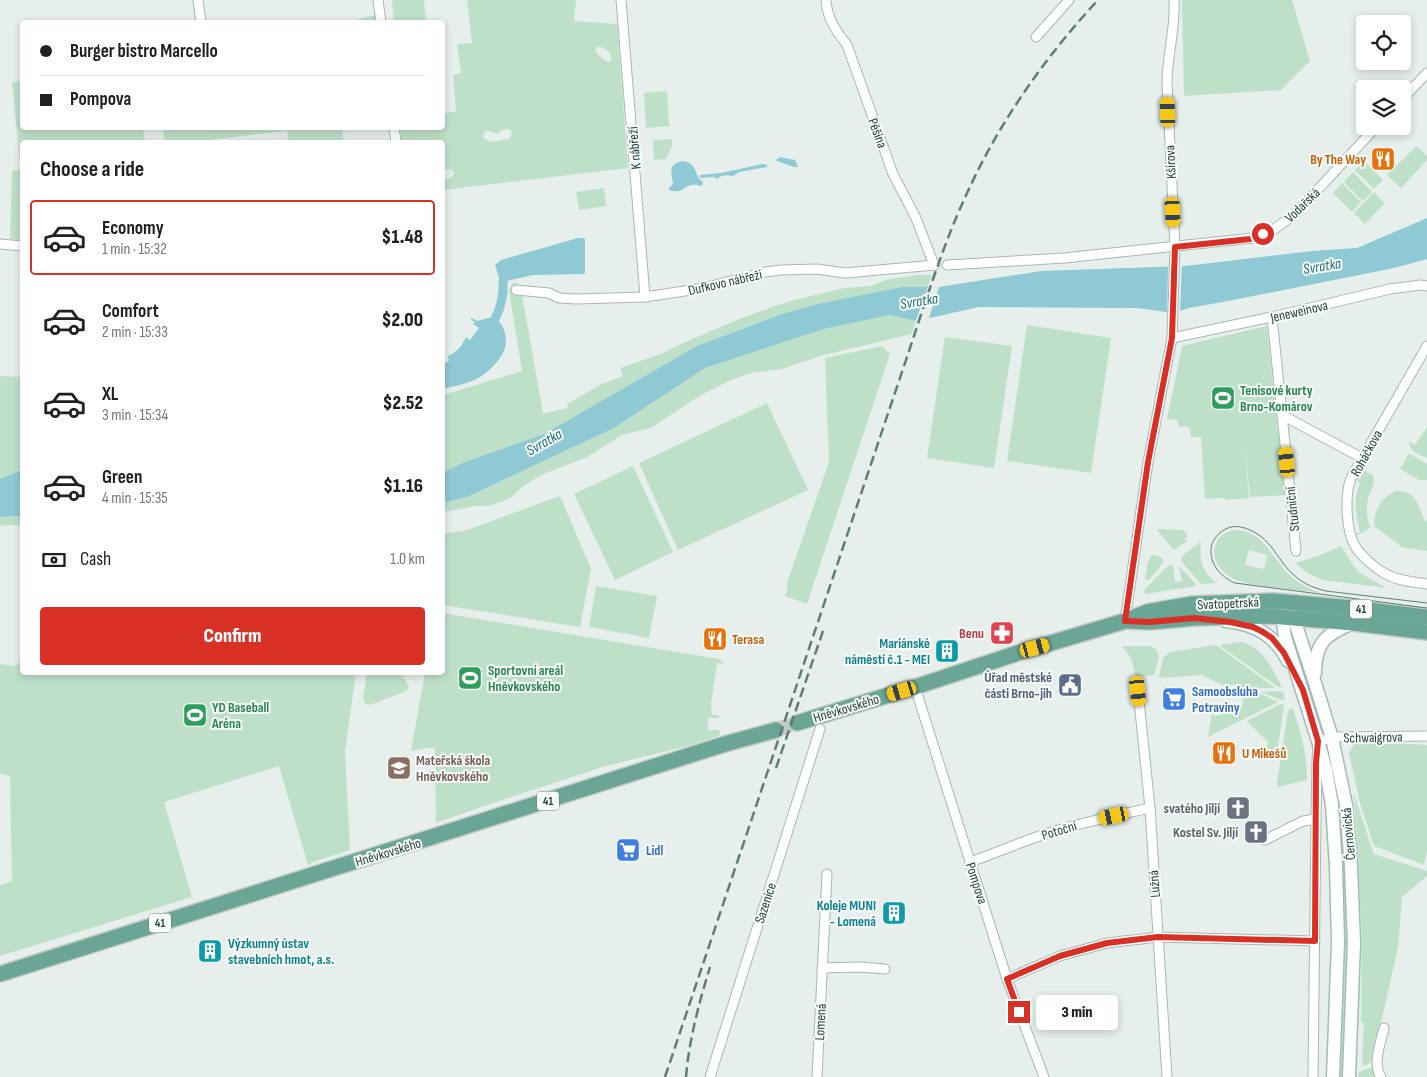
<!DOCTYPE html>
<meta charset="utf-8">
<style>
body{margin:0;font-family:"Sofia Sans Condensed",sans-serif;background:#f2f2f2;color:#202124;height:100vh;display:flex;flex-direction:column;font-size:19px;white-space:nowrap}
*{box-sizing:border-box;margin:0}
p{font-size:16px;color:#757577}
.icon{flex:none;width:28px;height:28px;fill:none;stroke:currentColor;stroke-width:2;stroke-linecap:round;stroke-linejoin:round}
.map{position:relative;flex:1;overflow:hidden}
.drawer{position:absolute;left:20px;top:140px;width:425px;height:535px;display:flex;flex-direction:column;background:#fff;border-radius:5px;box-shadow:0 2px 8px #0003}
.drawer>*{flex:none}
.top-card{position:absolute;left:20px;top:20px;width:425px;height:110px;border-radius:5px;box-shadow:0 2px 8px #0003;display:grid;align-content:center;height:110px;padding:0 20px;background:#fff}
.fabs{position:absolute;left:1356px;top:15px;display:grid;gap:10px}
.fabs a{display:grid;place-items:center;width:55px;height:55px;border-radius:5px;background:#fff;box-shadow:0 2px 8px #0003;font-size:25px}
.end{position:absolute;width:22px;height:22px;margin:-11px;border:6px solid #d93025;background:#fff;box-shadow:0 0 0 2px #fff}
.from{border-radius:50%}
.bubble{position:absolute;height:35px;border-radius:5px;background:#fff;box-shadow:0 2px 8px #0003;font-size:16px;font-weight:800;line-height:35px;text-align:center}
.car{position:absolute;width:15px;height:30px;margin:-15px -8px;border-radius:6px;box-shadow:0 0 4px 1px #0007;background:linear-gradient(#f5c518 24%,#345 0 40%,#f5c518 0 76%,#345 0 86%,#f5c518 0)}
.top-card b{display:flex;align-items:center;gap:18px;height:48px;font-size:19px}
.top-card b+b{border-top:1px solid #e0e0e0}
.top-card i{width:12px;height:12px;background:#202124}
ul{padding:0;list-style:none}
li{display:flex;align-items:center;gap:15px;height:75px;margin:0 10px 8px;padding:0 10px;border:2px solid transparent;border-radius:5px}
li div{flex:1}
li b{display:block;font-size:19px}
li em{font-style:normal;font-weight:800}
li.selected{border-color:#d93025}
li>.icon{width:45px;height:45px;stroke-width:1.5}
h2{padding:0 20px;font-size:22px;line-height:60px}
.pay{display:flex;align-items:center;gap:12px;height:55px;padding:0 20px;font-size:19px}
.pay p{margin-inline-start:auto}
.button{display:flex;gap:10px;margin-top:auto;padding:10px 20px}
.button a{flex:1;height:58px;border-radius:5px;background:#d93025;color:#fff;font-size:20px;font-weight:800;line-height:58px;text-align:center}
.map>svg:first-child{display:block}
.green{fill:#bfe0c8;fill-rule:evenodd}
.water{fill:#8ec9d4}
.pier{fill:#e6efeb}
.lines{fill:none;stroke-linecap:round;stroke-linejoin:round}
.canal{stroke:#8ec9d4;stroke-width:9}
.primary-tunnel{stroke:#bfccc8;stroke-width:15;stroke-dasharray:15 8;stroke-linecap:butt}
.minor-casing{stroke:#a8b8b2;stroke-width:11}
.secondary-casing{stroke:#a4bbb3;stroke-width:15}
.primary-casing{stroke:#c2cac8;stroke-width:18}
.minor{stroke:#fff;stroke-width:9}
.secondary{stroke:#fff;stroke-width:12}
.primary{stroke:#6aa596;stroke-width:15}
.tram{stroke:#5f7d75;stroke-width:1}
.rail{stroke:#5f7d75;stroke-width:2.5;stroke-dasharray:10 5;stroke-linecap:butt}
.route{stroke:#d93025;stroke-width:6}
.labels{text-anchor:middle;stroke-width:4;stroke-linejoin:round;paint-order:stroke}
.shield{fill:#f7fbf9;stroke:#637a73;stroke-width:1}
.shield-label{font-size:12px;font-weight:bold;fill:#24423a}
.street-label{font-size:14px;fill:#24423a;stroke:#f7fbf9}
.food-label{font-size:14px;font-weight:bold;fill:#c56008;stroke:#f7fbf9;text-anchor:start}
.leisure-label{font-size:14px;font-weight:bold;fill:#27864d;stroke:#f7fbf9;text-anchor:start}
.health-label{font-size:14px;font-weight:bold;fill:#be3a42;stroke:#f7fbf9;text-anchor:end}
.culture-label{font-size:14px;font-weight:bold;fill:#0d838f;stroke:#f7fbf9;text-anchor:end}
.service-label{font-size:14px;font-weight:bold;fill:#4e5e75;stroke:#f7fbf9;text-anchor:end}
.shop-label{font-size:14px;font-weight:bold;fill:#366cbe;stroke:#f7fbf9;text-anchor:start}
.education-label{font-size:14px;font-weight:bold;fill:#785e54;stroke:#f7fbf9;text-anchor:start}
.worship-label{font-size:14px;font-weight:bold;fill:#5b616d;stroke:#f7fbf9;text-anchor:end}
.water-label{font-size:15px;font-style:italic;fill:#1c6f80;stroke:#f7fbf9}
</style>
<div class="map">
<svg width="1427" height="1077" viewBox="0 0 1427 1077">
<rect width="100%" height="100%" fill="#e6efeb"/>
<g class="green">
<polygon points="392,0 424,0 426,22 394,22"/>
<path d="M 467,0 L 576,0 L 574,21 L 617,24 L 628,168 L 443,190 L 443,178 L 446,179 L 451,178 L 454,174 L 452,169 L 445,169 L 443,170 L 442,142 L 402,142 L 400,128 L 442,128 L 443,114 L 456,111 L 453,75 L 461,73 L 457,44 L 472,43 ZM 597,47 C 606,46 612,53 611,61 L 607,62 L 597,54 L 595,50 ZM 508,129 C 512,131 513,134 510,138 L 508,139 C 498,140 491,145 483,137 L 485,131 L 489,131 L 497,134 L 502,130 Z"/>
<polygon points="1182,0 1292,0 1310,61 1281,90 1184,96"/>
<polygon points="376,15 377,22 348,22"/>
<polygon points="22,81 22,128 143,128 145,142 22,142 22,162 20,162 12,82"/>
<polygon points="667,91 669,126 646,128 644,93"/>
<polygon points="163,128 283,128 284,131 192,142 165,142"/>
<polygon points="287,128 358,128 342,130 344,142 264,142 288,140"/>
<polygon points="672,139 672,146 666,159 654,160 653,140"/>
<polygon points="1416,146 1427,156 1427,160 1401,188 1387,175"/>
<polygon points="1364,161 1383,180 1374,189 1355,170"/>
<polygon points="22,170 22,240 10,239 12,171"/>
<polygon points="1353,172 1372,192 1363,201 1344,182"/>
<polygon points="1342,183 1361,202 1352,212 1333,193"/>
<polygon points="604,188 606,206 579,210 576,192"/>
<polygon points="1374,192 1385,203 1365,224 1354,213"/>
<polygon points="913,275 932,275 928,287 902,287 782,314 697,346 544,434 462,463 443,473 443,395 522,371 509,290 513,283 517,282 515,285 514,294 522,294 543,414 568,408 567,404 600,385 623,376 620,368 663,353 681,344 744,317 790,301 844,288 871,286 888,279 913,276"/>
<polygon points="890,315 916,321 912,334 824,355 782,369 751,373 731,380 701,395 651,428 622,435 587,457 541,475 522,487 511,497 506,500 488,506 476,506 443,512 442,503 467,497 614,428 705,368 824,329"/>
<polygon points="1027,325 1111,338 1091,473 1007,461"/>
<polygon points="1266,326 1267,327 1278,432 1282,431 1288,495 1250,497 1244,442 1249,498 1226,500 1225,498 1205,499 1201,437 1191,437 1190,428 1188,428 1187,426 1179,427 1177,420 1167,419 1182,346"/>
<polygon points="945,337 1012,346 994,468 927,458"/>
<polygon points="882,346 890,354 807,604 785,596 788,588 787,583 829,462 825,358"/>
<polygon points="0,376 22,377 22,483 0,483"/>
<polygon points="767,403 808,490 678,550 639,463"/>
<path d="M 1427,427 L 1427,458 C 1419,455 1409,451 1409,441 L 1415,445 Z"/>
<polygon points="1410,454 1427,464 1427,480 1419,480 1400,469 1408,455"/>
<polygon points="633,466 673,552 615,580 574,494"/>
<path d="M 1361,469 L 1373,475 C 1376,484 1370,491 1368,499 C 1366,509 1367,519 1370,528 L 1356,536 L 1356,534 L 1360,532 C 1356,515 1353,499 1360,483 L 1356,480 L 1356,477 Z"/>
<path d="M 1396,491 C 1417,491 1418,505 1425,522 L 1427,520 L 1427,551 L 1402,547 L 1374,526 C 1375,508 1380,499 1396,491 Z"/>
<polygon points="560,496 591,569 580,627 443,605 443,534 467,530"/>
<polygon points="22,516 22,525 8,525 0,526 0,517"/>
<polygon points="1158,529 1183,530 1188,536 1185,538 1187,541 1174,550 1157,530"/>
<path d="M 1235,530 C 1266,531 1273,562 1293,578 C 1301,585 1311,589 1320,593 C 1295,589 1263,588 1239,581 C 1225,577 1210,561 1215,546 C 1218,536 1226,531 1235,530 ZM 1249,550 L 1267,555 L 1264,569 L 1245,565 Z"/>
<path d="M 1200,542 L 1201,543 C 1199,561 1202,572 1217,583 L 1201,584 L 1181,561 L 1183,555 Z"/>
<path d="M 1341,546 L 1353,565 L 1360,573 L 1387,588 L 1323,580 C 1313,576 1304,572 1296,563 L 1318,556 Z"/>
<path d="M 1152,555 C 1158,555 1161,557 1164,561 L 1163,563 L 1148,581 L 1145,579 L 1148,561 Z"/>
<polygon points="1173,565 1175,582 1182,581 1179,566 1195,583 1195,586 1146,594 1144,592 1145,589 1168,566"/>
<polygon points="596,586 657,596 649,638 589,627"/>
<polygon points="443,613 719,659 722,661 724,664 717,663 711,703 712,715 719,715 719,718 708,718 708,730 719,730 720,734 719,736 688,746 606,766 490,804 436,823 435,748 425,748 411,751 425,673 442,672"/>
<path d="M 1242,642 C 1264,649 1272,668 1282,687 L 1278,687 L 1219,645 Z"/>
<polygon points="1216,645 1275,688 1236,689 1236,685 1223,685 1201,675 1159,678 1159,676 1163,658 1170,652"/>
<polygon points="1122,646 1150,646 1157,650 1159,658 1154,675 1136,677 1131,658"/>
<polygon points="21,653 22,653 22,672 356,673 345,751 350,850 313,862 308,865 279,766 164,802 192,897 0,956 0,885 12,881 10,776 0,774 0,664 16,666 19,663"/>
<polygon points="367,673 401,673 409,687 407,690 404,692 370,705 365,703 363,699"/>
<polygon points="1281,691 1284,693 1285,699 1281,700 1261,692"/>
<polygon points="1257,692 1278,702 1208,737 1212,712 1213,710 1214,716 1221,715 1222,712 1236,712 1236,705 1243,704 1242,694"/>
<polygon points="1281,704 1284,705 1277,753 1265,751 1268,742 1247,721"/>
<path d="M 1291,708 L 1293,709 C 1301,733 1307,754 1307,780 L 1278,787 L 1277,783 L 1288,711 Z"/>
<polygon points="1354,744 1409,744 1427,745 1427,850 1424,865 1374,846 1360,803 1349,753"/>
<polygon points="1332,768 1342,813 1348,916 1348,965 1344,1077 1337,1077"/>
<polygon points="1354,794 1374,854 1427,871 1427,876 1402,897 1398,948 1372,1062 1364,1066 1362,1061 1364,1023 1361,1022 1362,934"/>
<polygon points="1373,1067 1374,1077 1358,1077 1359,1072"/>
</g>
<g class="water">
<polygon points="780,157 795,160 798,167 794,167 777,161 776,160"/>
<path d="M 682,161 C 699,163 693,176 703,182 L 702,186 C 683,180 686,196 669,190 L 669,188 L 673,184 C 672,172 667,165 682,161 Z"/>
<path d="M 763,164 L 767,165 L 767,167 L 739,172 L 733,176 C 727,175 722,174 717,179 L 714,177 L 700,178 L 700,175 L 721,173 Z"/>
<polygon points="1427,218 1427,259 1394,268 1228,301 1189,308 1180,311 1166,312 1137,308 979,307 916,321 890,315 824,329 705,368 614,428 467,497 443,503 443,473 462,463 544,434 697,346 782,314 818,304 902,287 939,287 1041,271 1185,266 1312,251 1357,248"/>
<polygon points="578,238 583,238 585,239 585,273 583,274 533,275 503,282 500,281 495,265 501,260"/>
<path d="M 471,318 L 478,321 C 482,320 488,317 493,318 C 504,321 508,338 505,348 C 501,360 490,370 480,377 C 469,384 454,386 443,389 L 443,364 L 449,361 L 448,356 C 457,352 462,346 466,337 L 470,340 L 479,328 L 473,324 L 475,322 L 471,320 Z"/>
<polygon points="22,470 22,481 19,483 22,483 22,516 0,517 0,479"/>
</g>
<g class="pier">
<polygon points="1182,263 1180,313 1167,314 1168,264"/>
<polygon points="929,284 940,284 928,321 915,323"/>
</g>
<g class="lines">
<path class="canal" d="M 495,319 C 501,307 504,295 503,282"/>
<polyline class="primary-tunnel" points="776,730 797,723"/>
<defs>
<g id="minor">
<polyline points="198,0 201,22"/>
<polyline points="378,0 381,22"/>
<polyline points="621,0 645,297"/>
<path d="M 826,0 C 827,18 836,31 847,45 L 893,174 L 916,218 L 934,265"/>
<polyline points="1036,37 1069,0"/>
<polyline points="1402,99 1427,73"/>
<polyline points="394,128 396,142"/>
<polyline points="0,244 22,246"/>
<polyline points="947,265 1064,258 1253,238 1273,230 1295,214 1377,126"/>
<polyline points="516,290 549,293 559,298 576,299 645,297 704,288 765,272 781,270 817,269 845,273 935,265"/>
<polyline points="1272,317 1296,551"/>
<polyline points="1172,338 1272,317 1390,289 1421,285 1427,286"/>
<path d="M 1427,346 L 1359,464 C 1356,469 1352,475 1350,481 C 1345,497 1346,531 1355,546 C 1360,555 1376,569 1386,574 C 1398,581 1414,582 1427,584"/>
<polyline points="1282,415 1362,458"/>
<path d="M 1125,621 L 1148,462 L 1172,338 L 1175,247 L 1167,83 C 1167,55 1176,27 1174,0"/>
<polyline points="915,687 1007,979 1044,1077"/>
<polyline points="1138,691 1150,808 1167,1077"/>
<polyline points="1316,819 1317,763 1318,741 1338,737 1427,736"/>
<polyline points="1265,840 1303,821 1316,819 1313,1077"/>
<path d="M 970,862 C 991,855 1011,846 1031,839 C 1070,825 1110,817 1150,808"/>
<polyline points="822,968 860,967 885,969"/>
<polyline points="1007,979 1060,956 1107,943 1158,937 1315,941"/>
<polyline points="710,1077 820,729"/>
<polyline points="817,1077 827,874"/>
<path d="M 1381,1077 C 1372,1064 1381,1042 1384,1028"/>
</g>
<g id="secondary">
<polyline points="1287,610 1283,622 1285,637 1318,741 1326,770 1332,805 1336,866 1338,942 1333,1077"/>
<polyline points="1291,610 1315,683 1332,738 1346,805 1351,867 1354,943 1349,1077"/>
<path d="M 1226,621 C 1255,624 1275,635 1288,661"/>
<path d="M 1315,673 C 1315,642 1326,634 1353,623"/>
</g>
<g id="primary">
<polyline points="1129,621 1150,622 1194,618 1269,616 1353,623 1427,632"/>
<polyline points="797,723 915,687 1024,651 1125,621 1147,612 1169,608 1192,604 1273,601 1353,608 1427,617"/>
<polyline points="0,974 725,744 776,730"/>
</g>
</defs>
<use href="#minor" class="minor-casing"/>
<use href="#secondary" class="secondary-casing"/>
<use href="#primary" class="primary-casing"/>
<use href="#minor" class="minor"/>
<use href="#secondary" class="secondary"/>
<use href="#primary" class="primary"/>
<path class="tram" d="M 1427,603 L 1326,591 C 1314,588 1304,584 1295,576 C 1277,561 1274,541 1250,530 C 1243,527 1235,525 1228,528 C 1220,531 1215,537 1212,544 C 1207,561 1220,577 1235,583 L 1427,608"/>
<g class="rail">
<polyline points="776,768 824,628"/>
<path d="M 665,1077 L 909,351 C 927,297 944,242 968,191 C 1000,121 1046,56 1098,0"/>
<path d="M 686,1077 C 689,1040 699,1003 710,967"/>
</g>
</g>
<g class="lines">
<polyline class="route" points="1019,1012 1007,979 1060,956 1107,943 1158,937 1315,941 1316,763 1318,741 1303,690 1284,653 1272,638 1263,632 1253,627 1230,622 1194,618 1150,622 1125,621 1148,462 1172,338 1175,247 1250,239 1263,234"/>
</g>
<defs>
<symbol id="restaurant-square" viewBox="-11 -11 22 22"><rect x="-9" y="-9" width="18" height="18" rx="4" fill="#e8710a" stroke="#f7fbf9"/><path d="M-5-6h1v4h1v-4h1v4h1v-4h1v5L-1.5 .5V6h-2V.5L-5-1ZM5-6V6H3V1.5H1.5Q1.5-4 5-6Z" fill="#fff"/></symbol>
<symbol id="stadium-square" viewBox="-11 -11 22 22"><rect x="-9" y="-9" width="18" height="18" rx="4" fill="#2e9e5b" stroke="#f7fbf9"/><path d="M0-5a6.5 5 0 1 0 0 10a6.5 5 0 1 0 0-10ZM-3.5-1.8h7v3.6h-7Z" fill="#fff"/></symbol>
<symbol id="pharmacy-square" viewBox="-11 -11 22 22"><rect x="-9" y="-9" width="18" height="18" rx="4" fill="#e0444e" stroke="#f7fbf9"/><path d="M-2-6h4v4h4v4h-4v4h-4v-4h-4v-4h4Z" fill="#fff"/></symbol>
<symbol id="building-square" viewBox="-11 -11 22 22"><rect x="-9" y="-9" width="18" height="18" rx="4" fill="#0f9aa8" stroke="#f7fbf9"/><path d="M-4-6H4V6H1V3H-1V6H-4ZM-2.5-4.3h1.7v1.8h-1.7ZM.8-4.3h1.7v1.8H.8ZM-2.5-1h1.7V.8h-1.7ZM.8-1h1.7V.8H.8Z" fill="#fff"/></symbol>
<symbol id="civic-square" viewBox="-11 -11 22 22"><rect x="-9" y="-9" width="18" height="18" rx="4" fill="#5c6f8a" stroke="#f7fbf9"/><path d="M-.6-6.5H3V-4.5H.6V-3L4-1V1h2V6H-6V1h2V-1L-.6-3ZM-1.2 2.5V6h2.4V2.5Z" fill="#fff"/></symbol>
<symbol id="supermarket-square" viewBox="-11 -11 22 22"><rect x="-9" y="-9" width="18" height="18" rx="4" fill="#3f7fe0" stroke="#f7fbf9"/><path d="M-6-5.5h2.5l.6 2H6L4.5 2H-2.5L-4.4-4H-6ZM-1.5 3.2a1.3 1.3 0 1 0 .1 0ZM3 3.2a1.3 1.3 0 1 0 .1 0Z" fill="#fff"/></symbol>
<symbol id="school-square" viewBox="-11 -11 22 22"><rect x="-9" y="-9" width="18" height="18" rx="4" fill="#8d6e63" stroke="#f7fbf9"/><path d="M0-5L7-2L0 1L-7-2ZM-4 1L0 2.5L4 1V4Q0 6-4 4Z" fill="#fff"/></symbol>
<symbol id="church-square" viewBox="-11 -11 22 22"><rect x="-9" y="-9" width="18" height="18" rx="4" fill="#6b7280" stroke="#f7fbf9"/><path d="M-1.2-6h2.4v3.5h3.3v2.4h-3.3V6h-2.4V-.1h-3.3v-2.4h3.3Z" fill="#fff"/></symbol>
</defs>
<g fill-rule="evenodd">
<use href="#restaurant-square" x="1369" y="145" width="28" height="28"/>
<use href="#stadium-square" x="1209" y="384" width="28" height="28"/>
<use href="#pharmacy-square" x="988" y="619" width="28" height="28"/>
<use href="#restaurant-square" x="701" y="625" width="28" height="28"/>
<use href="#building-square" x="933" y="637" width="28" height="28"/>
<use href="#stadium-square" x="456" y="664" width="28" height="28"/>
<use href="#civic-square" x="1056" y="671" width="28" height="28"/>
<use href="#supermarket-square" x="1160" y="685" width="28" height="28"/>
<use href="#stadium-square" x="181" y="701" width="28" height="28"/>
<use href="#restaurant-square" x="1210" y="739" width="28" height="28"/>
<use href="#school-square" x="385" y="754" width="28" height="28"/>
<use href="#church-square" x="1224" y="794" width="28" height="28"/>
<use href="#church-square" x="1242" y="818" width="28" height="28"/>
<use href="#supermarket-square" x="614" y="836" width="28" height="28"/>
<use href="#building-square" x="880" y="899" width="28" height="28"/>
<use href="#building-square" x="196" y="937" width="28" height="28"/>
</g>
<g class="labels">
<g class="shield">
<rect x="1350" y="599.5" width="22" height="19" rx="4"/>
<rect x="537" y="791.5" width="22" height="19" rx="4"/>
<rect x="149" y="913.5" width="22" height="19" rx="4"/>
</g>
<g class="shield-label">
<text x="1361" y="613">41</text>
<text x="548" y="805">41</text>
<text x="160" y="927">41</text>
</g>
<g class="street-label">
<text transform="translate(878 133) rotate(70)" y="5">Pěšina</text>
<text transform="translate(634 148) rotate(-95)" y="5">K nábřeží</text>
<text transform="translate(1170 162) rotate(-93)" y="5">Kšírova</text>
<text transform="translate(1302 205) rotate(-44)" y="5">Vodařská</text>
<text transform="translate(725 282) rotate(-13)" y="5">Dufkovo nábřeží</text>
<text transform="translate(1299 311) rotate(-13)" y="5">Jeneweinova</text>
<text transform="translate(1366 453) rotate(-61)" y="5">Roháčkova</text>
<text transform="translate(1292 509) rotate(-96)" y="5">Studniční</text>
<text transform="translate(1228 603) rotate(-3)" y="5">Svatopetrská</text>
<text transform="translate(846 708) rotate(-17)" y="5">Hněvkovského</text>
<text transform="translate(1373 737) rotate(-1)" y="5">Schwaigrova</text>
<text transform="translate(1059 830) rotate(-17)" y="5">Potoční</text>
<text transform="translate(1348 834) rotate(-95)" y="5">Černovická</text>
<text transform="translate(388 852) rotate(-17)" y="5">Hněvkovského</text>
<text transform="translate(977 883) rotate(72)" y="5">Pompova</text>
<text transform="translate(1154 884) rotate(-94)" y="5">Lužná</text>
<text transform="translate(765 903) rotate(-72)" y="5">Sazenice</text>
<text transform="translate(820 1022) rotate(-87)" y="5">Lomená</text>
</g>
<g class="food-label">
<text x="1366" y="164" text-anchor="end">By The Way</text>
<text x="732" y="644">Terasa</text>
<text x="1242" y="758">U Mikešů</text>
</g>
<g class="leisure-label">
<text x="1240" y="395">Tenisové kurty<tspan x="1240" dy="16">Brno-Komárov</tspan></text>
<text x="488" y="675">Sportovní areál<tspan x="488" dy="16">Hněvkovského</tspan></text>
<text x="212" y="712">YD Baseball<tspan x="212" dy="16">Aréna</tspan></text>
</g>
<g class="health-label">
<text x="984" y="638">Benu</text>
</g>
<g class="culture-label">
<text x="930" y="648">Mariánské<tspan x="930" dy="16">náměstí č.1 - MEI</tspan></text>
<text x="876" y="910">Koleje MUNI<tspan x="876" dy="16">- Lomená</tspan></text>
<text x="228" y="948" text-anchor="start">Výzkumný ústav<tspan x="228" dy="16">stavebních hmot, a.s.</tspan></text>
</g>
<g class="service-label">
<text x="1052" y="682">Úřad městské<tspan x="1052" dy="16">části Brno-jih</tspan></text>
</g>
<g class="shop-label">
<text x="1192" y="696">Samoobsluha<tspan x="1192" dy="16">Potraviny</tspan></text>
<text x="646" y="855">Lidl</text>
</g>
<g class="education-label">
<text x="416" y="765">Mateřská škola<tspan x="416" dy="16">Hněvkovského</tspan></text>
</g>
<g class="worship-label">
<text x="1220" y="813">svatého Jiljí</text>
<text x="1238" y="837">Kostel Sv. Jiljí</text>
</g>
<g class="water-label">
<text transform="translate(1322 266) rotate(-9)" y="5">Svratka</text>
<text transform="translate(919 301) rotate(-9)" y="5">Svratka</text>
<text transform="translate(544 442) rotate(-30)" y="5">Svratka</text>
</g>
</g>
</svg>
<div class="fabs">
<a><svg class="icon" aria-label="locate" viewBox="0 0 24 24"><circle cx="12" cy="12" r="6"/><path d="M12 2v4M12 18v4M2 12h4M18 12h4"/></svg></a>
<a><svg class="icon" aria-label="layers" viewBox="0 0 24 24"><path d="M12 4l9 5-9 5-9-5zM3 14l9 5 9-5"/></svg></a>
</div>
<i class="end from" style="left:1263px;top:234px"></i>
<i class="end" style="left:1019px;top:1012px"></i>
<div class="bubble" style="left:1036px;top:995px;width:82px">3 min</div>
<i class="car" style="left:1168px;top:112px;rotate:358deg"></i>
<i class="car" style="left:1173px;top:212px;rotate:177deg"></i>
<i class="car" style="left:1287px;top:462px;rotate:354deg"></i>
<i class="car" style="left:1035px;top:648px;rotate:75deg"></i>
<i class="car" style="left:902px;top:691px;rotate:253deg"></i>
<i class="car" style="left:1138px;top:691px;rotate:174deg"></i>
<i class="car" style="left:1114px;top:816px;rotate:258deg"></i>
<div class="top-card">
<b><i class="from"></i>Burger bistro Marcello</b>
<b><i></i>Pompova</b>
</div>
<section class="drawer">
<h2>Choose a ride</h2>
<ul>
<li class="selected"><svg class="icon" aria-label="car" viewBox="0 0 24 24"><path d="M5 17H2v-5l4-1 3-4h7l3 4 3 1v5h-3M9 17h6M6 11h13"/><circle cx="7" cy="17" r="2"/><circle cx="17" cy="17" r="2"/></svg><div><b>Economy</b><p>1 min · 15:32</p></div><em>$1.48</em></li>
<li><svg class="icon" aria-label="car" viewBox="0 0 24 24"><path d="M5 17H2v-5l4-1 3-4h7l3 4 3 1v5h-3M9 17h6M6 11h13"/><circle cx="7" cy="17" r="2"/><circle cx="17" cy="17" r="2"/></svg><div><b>Comfort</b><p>2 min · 15:33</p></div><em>$2.00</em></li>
<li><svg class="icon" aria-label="car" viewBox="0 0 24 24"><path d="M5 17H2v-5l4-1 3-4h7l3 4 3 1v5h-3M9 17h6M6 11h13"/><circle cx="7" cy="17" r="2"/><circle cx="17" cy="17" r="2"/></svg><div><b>XL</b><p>3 min · 15:34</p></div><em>$2.52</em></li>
<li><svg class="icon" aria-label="car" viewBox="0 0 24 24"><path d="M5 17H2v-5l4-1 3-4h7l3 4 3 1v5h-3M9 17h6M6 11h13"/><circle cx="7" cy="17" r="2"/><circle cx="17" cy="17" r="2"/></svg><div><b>Green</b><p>4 min · 15:35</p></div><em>$1.16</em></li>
</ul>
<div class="pay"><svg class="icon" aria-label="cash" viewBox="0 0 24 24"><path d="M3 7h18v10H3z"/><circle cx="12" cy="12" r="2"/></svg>Cash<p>1.0 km</p></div>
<div class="button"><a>Confirm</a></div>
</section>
</div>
